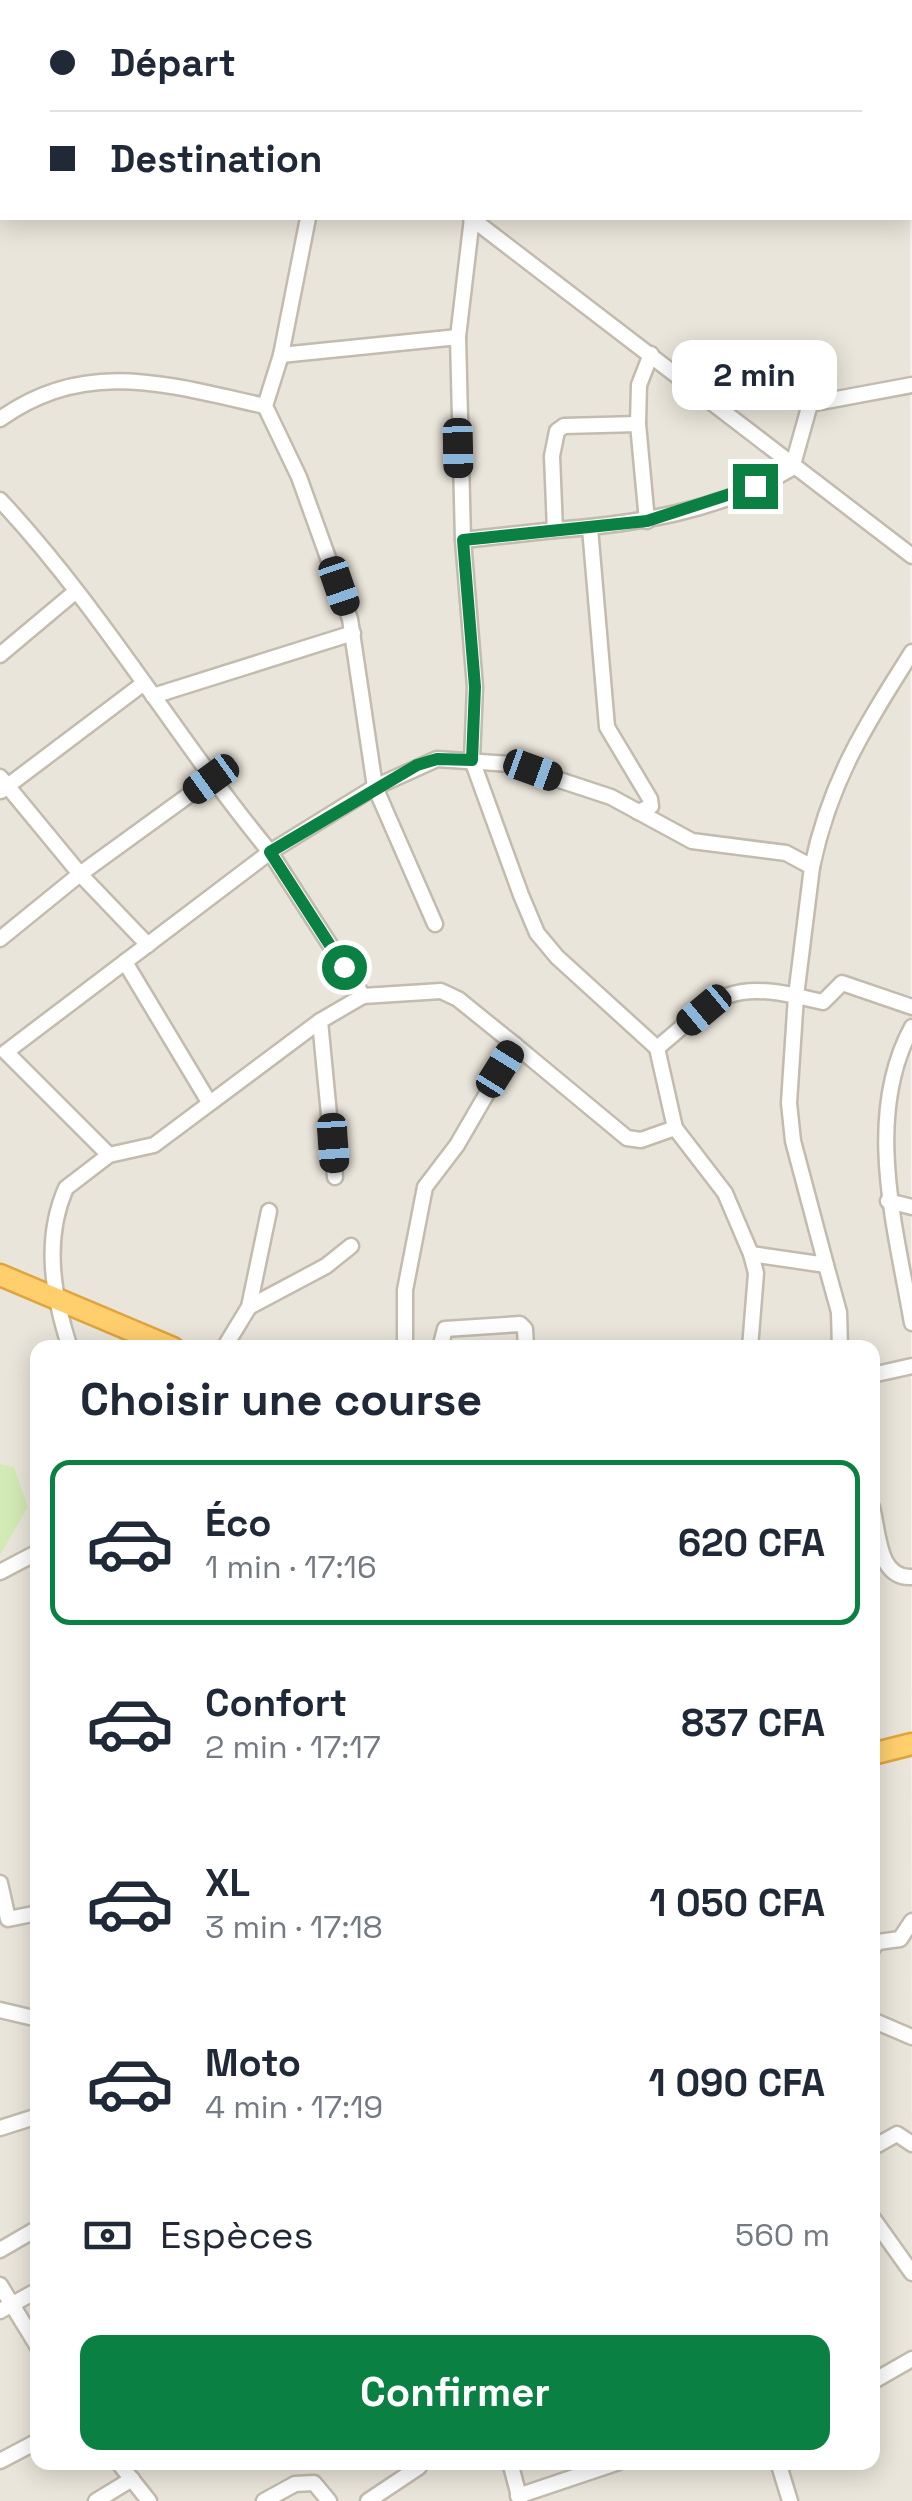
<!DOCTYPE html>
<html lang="fr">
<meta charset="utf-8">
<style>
body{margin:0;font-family:"Space Grotesk",sans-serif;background:#f2f2f3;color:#1f2937;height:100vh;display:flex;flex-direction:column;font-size:38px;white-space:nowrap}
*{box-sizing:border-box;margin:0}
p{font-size:32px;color:#747a83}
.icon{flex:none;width:55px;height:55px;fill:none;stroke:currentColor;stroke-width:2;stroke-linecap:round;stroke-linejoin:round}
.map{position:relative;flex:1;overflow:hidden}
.details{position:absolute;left:30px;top:1340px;width:850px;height:1130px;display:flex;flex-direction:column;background:#fff;border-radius:20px;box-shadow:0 5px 25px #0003}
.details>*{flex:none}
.guide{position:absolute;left:0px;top:0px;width:912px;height:220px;box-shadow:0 5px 25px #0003;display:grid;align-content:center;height:220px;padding:0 50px;background:#fff}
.end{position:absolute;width:45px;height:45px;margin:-22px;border:12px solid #0b8043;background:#fff;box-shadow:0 0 0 5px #fff}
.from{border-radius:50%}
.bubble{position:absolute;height:70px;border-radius:20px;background:#fff;box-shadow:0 5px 25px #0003;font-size:32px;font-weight:600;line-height:70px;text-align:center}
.car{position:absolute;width:30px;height:60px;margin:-30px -15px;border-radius:12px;box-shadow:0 0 8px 2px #0007;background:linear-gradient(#222 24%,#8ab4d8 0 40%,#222 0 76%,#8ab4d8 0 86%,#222 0)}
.guide b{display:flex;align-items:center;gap:35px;height:95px;font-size:38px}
.guide b+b{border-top:2px solid #e0e1e3}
.guide i{width:25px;height:25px;background:#1f2937}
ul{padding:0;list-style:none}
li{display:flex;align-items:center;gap:30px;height:165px;margin:0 20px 15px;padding:0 30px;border:5px solid transparent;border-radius:20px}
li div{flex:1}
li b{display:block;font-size:38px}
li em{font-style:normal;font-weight:600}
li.on{border-color:#0b8043}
li>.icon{width:90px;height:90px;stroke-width:1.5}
h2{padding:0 50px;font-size:45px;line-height:120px}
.pay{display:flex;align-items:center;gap:25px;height:110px;padding:0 50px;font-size:38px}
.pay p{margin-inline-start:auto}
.action{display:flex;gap:20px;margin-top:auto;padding:20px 50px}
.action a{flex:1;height:115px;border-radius:20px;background:#0b8043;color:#fff;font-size:40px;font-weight:600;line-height:115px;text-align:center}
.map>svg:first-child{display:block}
.residential{fill:#eae5da;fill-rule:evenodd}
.green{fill:#d2eab5}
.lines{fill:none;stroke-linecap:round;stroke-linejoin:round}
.minor-casing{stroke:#c2bbae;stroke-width:19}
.highway-casing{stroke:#e0a43c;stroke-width:25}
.minor{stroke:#fff;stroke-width:14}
.highway{stroke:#ffcf6e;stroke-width:20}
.route{stroke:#0b8043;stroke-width:12}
</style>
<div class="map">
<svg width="912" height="2501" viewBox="0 0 912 2501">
<rect width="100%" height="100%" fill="#f6f3ec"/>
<path class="residential" d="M 910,189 L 912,2501 L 0,2501 L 0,220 L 910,218 ZM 38,1348 L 872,1348 L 872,2462 L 38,2462 Z"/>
<polygon class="green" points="0,1464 14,1467 28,1507 0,1555"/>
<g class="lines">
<defs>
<g id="minor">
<path d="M 308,218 L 281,355 L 265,406 L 299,477 L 350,619 L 375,787 L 437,759 L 511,764 L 611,797 L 692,841 L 786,853 L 812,867 L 796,996 C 723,979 710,1005 657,1048 L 675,1128"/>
<path d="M 471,218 C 618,331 765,443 912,556"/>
<polyline points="458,337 472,218"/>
<polyline points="281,355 458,337 463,540 555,530 552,456 557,431 564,426 638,424 639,385 651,354"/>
<path d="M 0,419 C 86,357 169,385 265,406"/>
<polyline points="638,424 647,521"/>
<path d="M 0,500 C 101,608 176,738 270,852 L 375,787 L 435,924"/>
<polyline points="590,528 607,727 650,799 651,806 638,812"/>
<path d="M 555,530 C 636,524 721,511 792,468 L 810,404 L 912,385"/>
<polyline points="463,540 475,687 472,760 521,895 537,933 557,957 657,1048"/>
<polyline points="0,655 75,592"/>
<polyline points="153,696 353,633"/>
<polyline points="0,777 80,874 148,945"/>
<polyline points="1,791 144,683"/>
<path d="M 812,867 C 830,780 866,725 912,652"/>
<polyline points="0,939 80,874 211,779"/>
<polyline points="125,962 209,1102"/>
<path d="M 912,1027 C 863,1117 896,1229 912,1323"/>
<polyline points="109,1155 6,1052 270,852 363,996"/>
<polyline points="335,1177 320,1021 363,996 441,991 458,999 515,1045"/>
<polyline points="888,1201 912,1207"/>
<polyline points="826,1265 839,1312 840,1348"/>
<polyline points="249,1307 326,1266 351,1246"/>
<path d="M 70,1348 C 53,1296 43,1240 66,1188 L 109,1155 L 154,1145 L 320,1021"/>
<polyline points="224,1348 249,1307 269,1211"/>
<polyline points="405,1348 405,1290 425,1187 457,1145 515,1045 627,1138 641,1140 675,1128 725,1193 751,1254"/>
<polyline points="440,1348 445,1329 520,1324 525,1329 526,1348"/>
<polyline points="750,1348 756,1273 751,1254 826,1265 793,1141 789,1103 796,996 823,1002 842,983 912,1007"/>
<polyline points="872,1375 912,1366"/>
<path d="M 872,1507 C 879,1534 878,1579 912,1577"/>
<polyline points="0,1572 38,1552"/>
<polyline points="0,1883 8,1919 38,1913"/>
<polyline points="872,1949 878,1942 900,1939 912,1921"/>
<polyline points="0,2010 38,2019"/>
<polyline points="872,2020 912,2037"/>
<polyline points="0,2128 38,2116"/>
<polyline points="872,2148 897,2134 912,2144"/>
<polyline points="872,2217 912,2273"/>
<polyline points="0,2250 38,2228"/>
<polyline points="0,2285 38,2347"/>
<polyline points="0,2311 38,2290"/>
<polyline points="872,2382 912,2359"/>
<polyline points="0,2461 38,2441"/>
<polyline points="118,2462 149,2501"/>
<polyline points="510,2462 520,2500"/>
<polyline points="778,2462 790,2501"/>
<polyline points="518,2496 619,2462"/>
<polyline points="96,2501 132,2479"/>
<polyline points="264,2501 295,2484 314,2483 329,2501"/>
<polyline points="368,2501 419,2467"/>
</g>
<g id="highway">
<polyline points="0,1275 173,1348"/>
<polyline points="872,1754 912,1744"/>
</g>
</defs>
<use href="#minor" class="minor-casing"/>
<use href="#highway" class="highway-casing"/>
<use href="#minor" class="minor"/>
<use href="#highway" class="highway"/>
</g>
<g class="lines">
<polyline class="route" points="344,967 270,852 417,765 437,759 472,760 475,687 463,540 647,521 755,486"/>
</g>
</svg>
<i class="end from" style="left:344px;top:967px"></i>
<i class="end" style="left:755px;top:486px"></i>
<div class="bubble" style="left:672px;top:340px;width:165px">2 min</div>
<i class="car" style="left:458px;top:448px;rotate:179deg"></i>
<i class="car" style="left:339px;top:586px;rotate:161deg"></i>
<i class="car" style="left:533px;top:770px;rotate:110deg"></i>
<i class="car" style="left:211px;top:779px;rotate:234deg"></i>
<i class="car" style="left:704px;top:1010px;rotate:230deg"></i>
<i class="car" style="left:500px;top:1069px;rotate:32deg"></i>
<i class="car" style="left:333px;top:1143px;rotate:176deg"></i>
<div class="guide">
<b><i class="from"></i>Départ</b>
<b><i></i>Destination</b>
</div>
<section class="details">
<h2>Choisir une course</h2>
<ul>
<li class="on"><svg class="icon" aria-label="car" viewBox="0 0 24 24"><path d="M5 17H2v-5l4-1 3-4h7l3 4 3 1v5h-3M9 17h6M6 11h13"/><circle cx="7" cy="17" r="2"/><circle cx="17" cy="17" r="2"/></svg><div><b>Éco</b><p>1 min · 17:16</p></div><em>620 CFA</em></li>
<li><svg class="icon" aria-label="car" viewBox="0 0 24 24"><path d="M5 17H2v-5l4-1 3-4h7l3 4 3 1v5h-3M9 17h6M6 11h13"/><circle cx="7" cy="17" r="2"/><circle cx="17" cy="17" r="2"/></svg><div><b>Confort</b><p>2 min · 17:17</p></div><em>837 CFA</em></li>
<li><svg class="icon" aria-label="car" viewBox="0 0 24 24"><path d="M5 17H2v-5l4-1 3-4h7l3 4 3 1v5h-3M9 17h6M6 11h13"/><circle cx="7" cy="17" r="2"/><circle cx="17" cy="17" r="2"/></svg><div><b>XL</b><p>3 min · 17:18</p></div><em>1 050 CFA</em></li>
<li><svg class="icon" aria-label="car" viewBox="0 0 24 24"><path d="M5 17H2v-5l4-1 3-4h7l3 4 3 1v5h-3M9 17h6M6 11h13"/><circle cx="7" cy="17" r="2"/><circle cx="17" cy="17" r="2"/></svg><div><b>Moto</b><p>4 min · 17:19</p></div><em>1 090 CFA</em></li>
</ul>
<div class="pay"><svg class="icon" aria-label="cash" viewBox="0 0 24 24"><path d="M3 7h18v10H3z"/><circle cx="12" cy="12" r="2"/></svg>Espèces<p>560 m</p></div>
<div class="action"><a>Confirmer</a></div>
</section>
</div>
